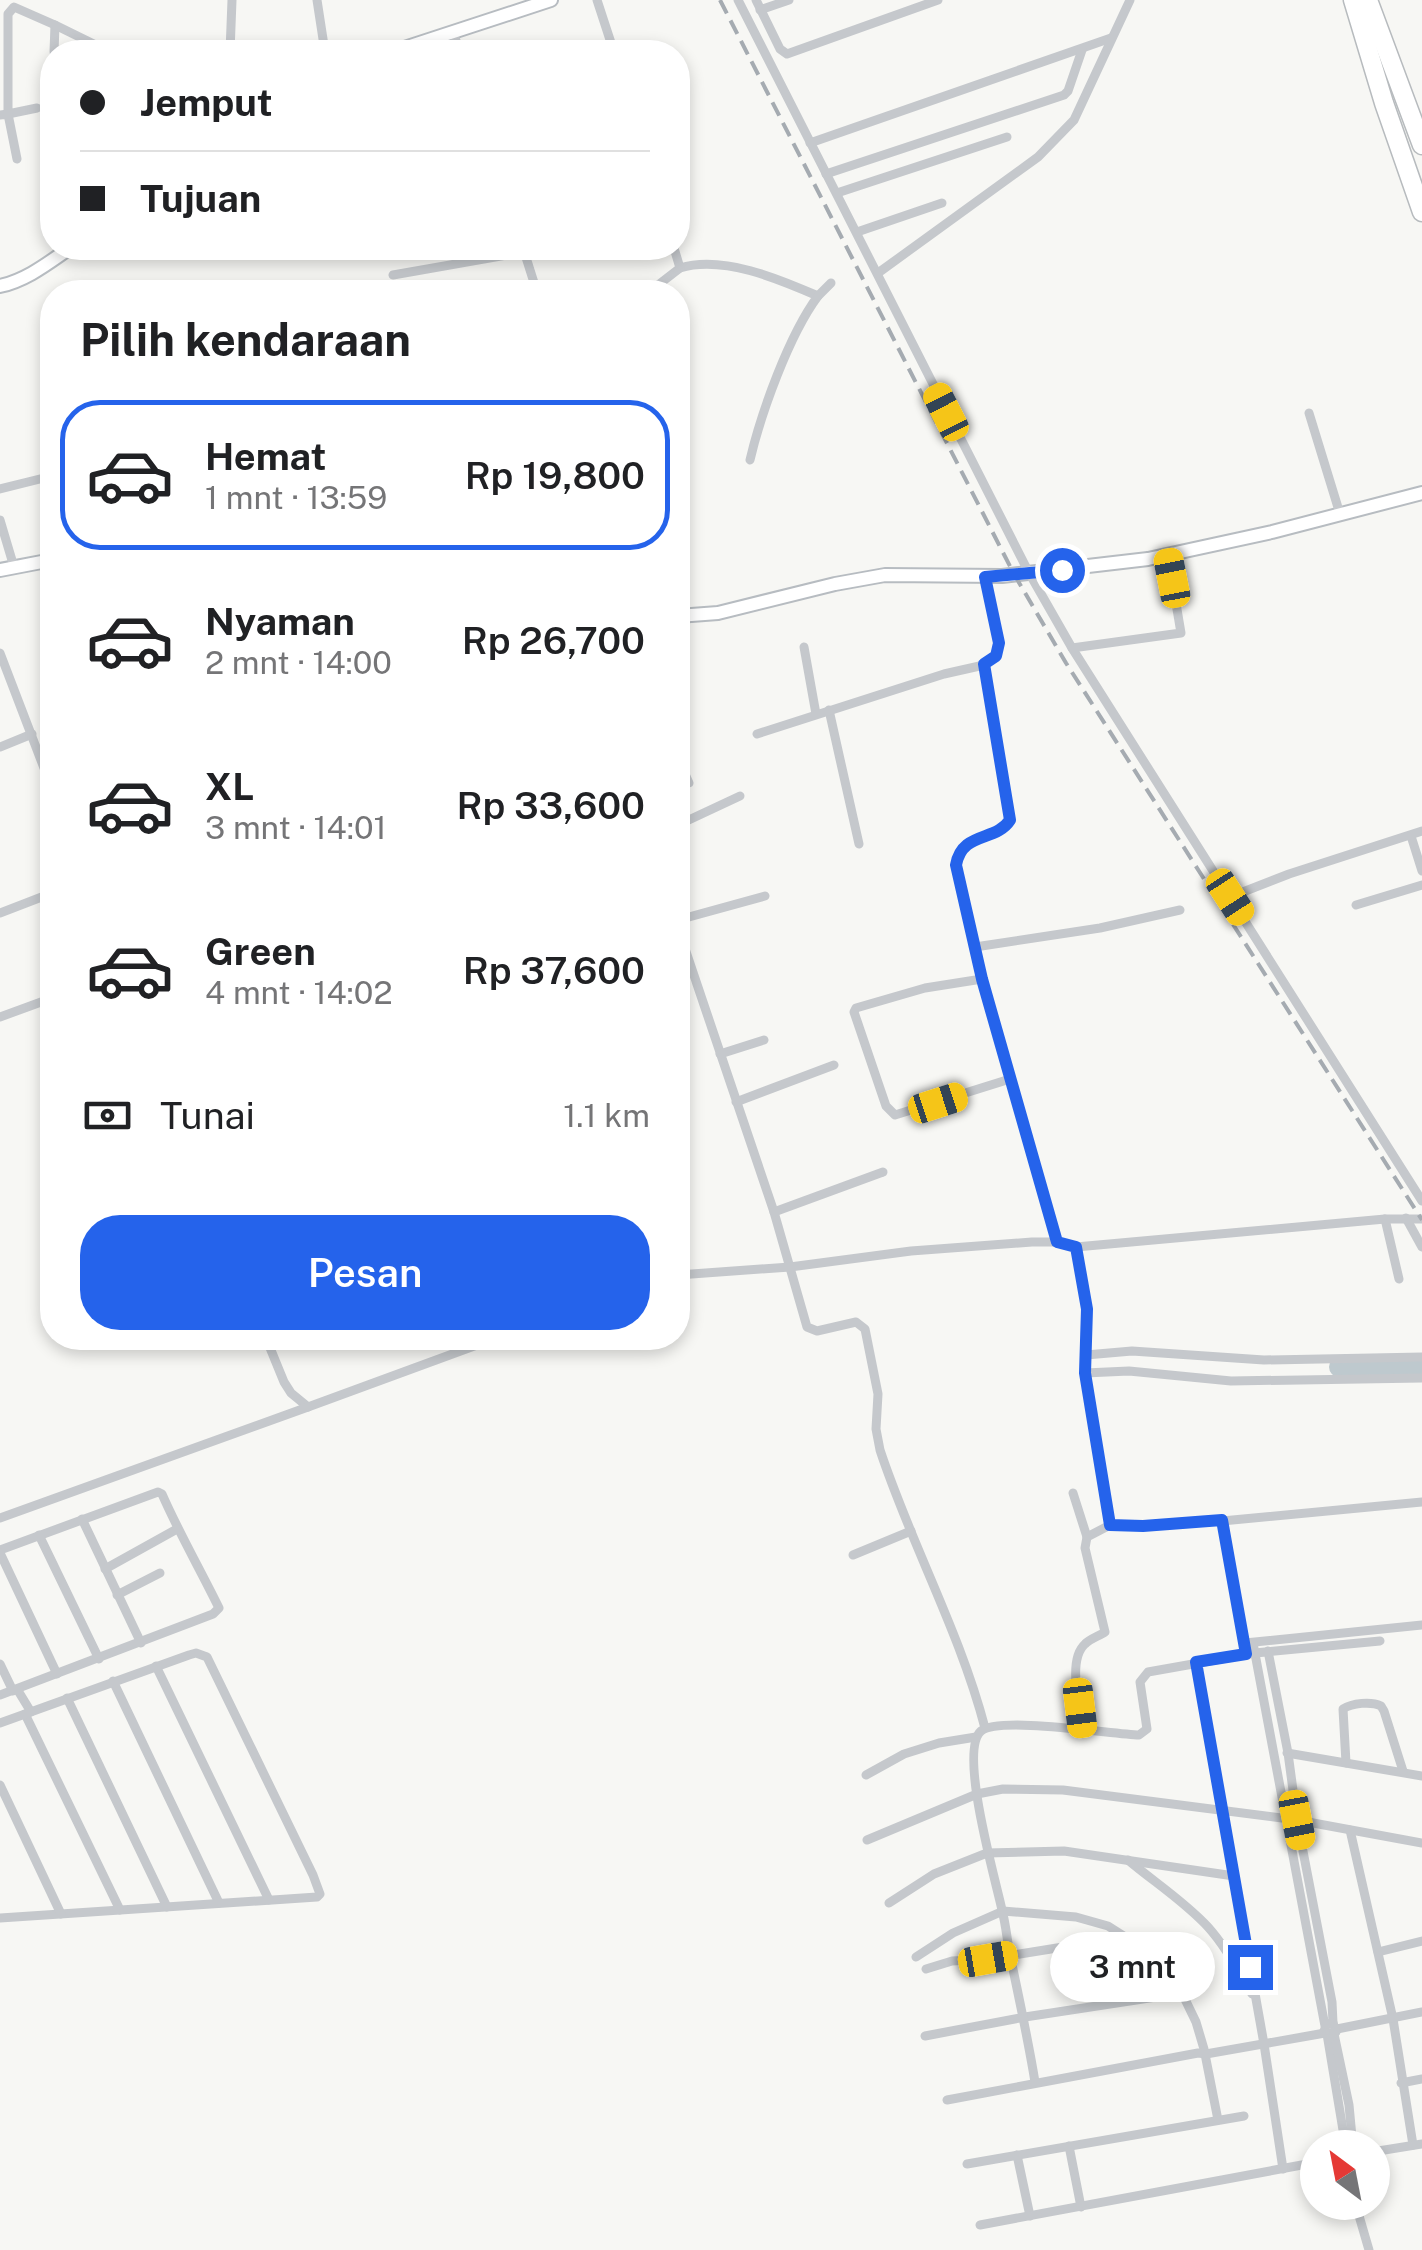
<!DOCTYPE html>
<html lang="id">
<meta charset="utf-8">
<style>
body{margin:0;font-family:"Public Sans",sans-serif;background:#f2f2f2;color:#202124;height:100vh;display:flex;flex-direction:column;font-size:38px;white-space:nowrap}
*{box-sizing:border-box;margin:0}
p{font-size:32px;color:#757577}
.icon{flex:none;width:55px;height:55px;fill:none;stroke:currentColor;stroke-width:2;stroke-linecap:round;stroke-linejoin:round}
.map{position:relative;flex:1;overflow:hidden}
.panel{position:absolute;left:40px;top:280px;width:650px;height:1070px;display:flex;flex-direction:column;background:#fff;border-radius:40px;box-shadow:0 5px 15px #0003}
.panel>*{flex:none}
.banner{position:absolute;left:40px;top:40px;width:650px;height:220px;border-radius:40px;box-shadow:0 5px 15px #0003;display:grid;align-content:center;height:220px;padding:0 40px;background:#fff}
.needle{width:65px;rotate:328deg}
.controls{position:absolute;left:1300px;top:2130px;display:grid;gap:20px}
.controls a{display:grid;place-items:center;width:90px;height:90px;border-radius:50%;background:#fff;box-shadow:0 5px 15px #0003;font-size:50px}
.end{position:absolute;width:45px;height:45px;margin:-22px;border:12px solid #2563eb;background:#fff;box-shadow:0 0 0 5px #fff}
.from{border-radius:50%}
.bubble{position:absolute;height:70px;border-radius:35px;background:#fff;box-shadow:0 5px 15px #0003;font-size:32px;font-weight:600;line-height:70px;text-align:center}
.car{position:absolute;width:30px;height:60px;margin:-30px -15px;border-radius:12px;box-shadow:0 0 8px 2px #0007;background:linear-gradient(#f5c518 24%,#345 0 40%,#f5c518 0 76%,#345 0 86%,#f5c518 0)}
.banner b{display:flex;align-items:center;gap:35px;height:95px;font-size:38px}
.banner b+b{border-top:2px solid #e0e0e0}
.banner i{width:25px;height:25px;background:#202124}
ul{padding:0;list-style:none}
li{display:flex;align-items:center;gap:30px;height:150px;margin:0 20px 15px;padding:0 20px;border:5px solid transparent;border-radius:40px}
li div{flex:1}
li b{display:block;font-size:38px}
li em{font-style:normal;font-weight:600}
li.on{border-color:#2563eb}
li>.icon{width:90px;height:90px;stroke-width:1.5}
h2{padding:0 40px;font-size:45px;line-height:120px}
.pay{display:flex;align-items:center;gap:25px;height:110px;padding:0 40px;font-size:38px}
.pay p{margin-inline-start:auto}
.cta{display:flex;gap:20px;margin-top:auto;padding:20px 40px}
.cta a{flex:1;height:115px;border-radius:40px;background:#2563eb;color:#fff;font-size:40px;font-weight:600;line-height:115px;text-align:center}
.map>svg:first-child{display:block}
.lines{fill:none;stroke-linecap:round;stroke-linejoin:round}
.river{stroke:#bec9ce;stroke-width:20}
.secondary-casing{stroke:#b7bcc1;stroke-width:16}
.highway-casing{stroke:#b7bbbe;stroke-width:21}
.street{stroke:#c5c8cc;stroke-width:9}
.secondary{stroke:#fff;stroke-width:12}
.highway{stroke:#fff;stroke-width:18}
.rail{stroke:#a5abb1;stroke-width:4;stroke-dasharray:15 8;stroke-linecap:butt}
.route{stroke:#2563eb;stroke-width:12}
</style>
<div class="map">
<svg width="1422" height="2250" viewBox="0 0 1422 2250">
<rect width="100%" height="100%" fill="#f7f7f4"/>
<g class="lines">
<polyline class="river" points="1339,1367 1422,1366"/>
<defs>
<g id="secondary">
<polyline points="392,52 551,0"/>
<path d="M 0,286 C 27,280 48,263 70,248"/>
<polyline points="0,570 52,560"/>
<polyline points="678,616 718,613 835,584 885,575 1002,576 1148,559 1272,532 1422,493"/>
</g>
<g id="highway">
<polyline points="1353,0 1384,103 1422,212"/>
<polyline points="1368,0 1422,145"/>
</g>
</defs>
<use href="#secondary" class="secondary-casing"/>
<use href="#highway" class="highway-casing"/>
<g class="street">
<polyline points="317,0 325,52"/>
<polyline points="597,0 614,52"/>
<polyline points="738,0 1028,571 1072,648 1422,1201"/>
<polyline points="756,0 780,49 787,54 938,0"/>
<polyline points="760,10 789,0"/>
<polyline points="453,32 460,52"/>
<polyline points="54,52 55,25"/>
<polyline points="230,52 232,0"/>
<polyline points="37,108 8,114 8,14 14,7 55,25 110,52"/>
<polyline points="0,115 8,114 17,159"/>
<polyline points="810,143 1111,38"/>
<polyline points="826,174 1064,95 1068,91 1082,50"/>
<polyline points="837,193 1007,137"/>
<polyline points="857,232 942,203"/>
<polyline points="523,248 537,292"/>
<path d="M 680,268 C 723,255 779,279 818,296 C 789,335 761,413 750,460"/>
<polyline points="878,273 1038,157 1074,120 1130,0"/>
<polyline points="393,275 524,252"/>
<polyline points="649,292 680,268 674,248"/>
<polyline points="818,296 831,283"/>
<polyline points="1309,413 1340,514"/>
<polyline points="0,489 52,476"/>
<polyline points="0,520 14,567"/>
<polyline points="804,647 816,714"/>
<polyline points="1072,648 1181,633 1168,556"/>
<polyline points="0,653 52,789"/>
<path d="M 984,665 L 1010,819 C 996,843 961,831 956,865 L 982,979 L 1057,1242"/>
<polyline points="829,710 859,844"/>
<polyline points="757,734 944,674 984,665 996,655 999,643 985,577"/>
<polyline points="0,747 32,734"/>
<polyline points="678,758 689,783"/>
<polyline points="678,825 740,796"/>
<polyline points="1411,836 1422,871"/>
<polyline points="1230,897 1289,874 1422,831"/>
<polyline points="1356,905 1422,885"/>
<polyline points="0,913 52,893"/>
<polyline points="678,920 765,896"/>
<path d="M 678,928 L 774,1212 L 807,1327 L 817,1331 L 856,1322 L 865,1329 L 878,1394 L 876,1429 L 880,1450 C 911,1544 960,1632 985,1728"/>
<polyline points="975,947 1100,928 1180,910"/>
<polyline points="982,979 925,988 856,1008 854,1012 886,1106 895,1115 1010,1079"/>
<polyline points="0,1017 52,998"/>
<polyline points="720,1054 764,1040"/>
<polyline points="736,1102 834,1065"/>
<polyline points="774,1212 883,1172"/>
<polyline points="1406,1218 1422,1247"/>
<polyline points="1385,1219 1399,1279"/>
<polyline points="1076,1247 1087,1309 1085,1373 1110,1525"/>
<polyline points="678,1275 790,1267 911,1251 1032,1242 1057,1242 1076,1247 1385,1219 1422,1219"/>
<polyline points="266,1338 284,1382 291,1393 308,1407 496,1338"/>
<polyline points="1086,1355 1132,1351 1264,1360 1422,1357"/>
<polyline points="1085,1373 1129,1371 1231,1381 1422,1378"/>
<polyline points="1073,1493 1087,1537"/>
<polyline points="0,1518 308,1407"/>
<polyline points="82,1519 141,1643"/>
<polyline points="1222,1521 1245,1643 1422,1625"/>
<polyline points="39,1535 99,1659"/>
<path d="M 0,1550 L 158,1492 L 162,1494 C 179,1533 200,1569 219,1608 L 213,1614 L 0,1695"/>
<polyline points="0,1553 57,1674"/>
<polyline points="853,1555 911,1531"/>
<polyline points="105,1569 177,1529"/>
<polyline points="117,1595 160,1573"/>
<polyline points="1253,1643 1325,2026"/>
<polyline points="1268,1651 1288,1753 1297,1820 1332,2002 1333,2023"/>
<polyline points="1196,1662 1264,2044 1283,2169"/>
<polyline points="0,1664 13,1691"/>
<polyline points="156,1666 269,1900"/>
<polyline points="113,1681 219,1903"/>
<polyline points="17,1689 31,1712"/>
<polyline points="67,1698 167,1907"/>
<polyline points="25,1714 120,1910"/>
<polyline points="0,1723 189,1655 196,1653 207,1657 313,1875 320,1894 317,1897 0,1918"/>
<path d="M 1083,1729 C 1080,1706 1067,1660 1085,1644 C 1090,1639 1099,1636 1105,1632 L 1085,1548 L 1087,1537 L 1110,1525 L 1143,1525 L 1222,1521 L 1422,1502"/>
<polyline points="1287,1753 1422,1776"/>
<path d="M 1346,1763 L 1343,1709 C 1352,1703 1371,1701 1381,1706 L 1384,1711 L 1403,1771"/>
<polyline points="866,1775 904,1754 939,1743 976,1737"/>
<polyline points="0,1785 61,1914"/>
<polyline points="1350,1830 1393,2019 1413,2145"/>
<polyline points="867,1840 977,1794 1003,1789 1063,1790 1297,1820 1422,1843"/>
<path d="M 1128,1860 C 1154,1882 1184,1901 1208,1927 C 1226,1947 1238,1971 1252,1994"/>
<polyline points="889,1903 934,1874 987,1853 1064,1851 1234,1876"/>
<polyline points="1378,1952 1422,1941"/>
<polyline points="916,1957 953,1933 1003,1911 1076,1917 1108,1926 1141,1947 1182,1993 1196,2022 1204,2049 1218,2120"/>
<polyline points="926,1969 952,1961 989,1959 1125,1937"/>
<polyline points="1337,2029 1422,2012"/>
<polyline points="1327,2034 1336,2032 1333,2023 1327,2024 1324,2031 1327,2034 1346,2148"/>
<polyline points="1334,2034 1349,2105 1353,2148"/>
<polyline points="925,2036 1025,2017 1182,1993"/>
<path d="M 1035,2082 C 1028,2039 1019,1998 1010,1955 C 1007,1940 1006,1925 1002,1910 C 996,1881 958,1751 981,1731 C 999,1716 1111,1734 1139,1735 L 1147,1729 L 1140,1682 L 1148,1672 L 1255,1653 L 1380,1641"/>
<polyline points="1401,2083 1422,2079"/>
<polyline points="947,2100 1198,2053 1206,2054 1325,2033"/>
<polyline points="1069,2146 1081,2207"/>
<polyline points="1372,2152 1422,2144"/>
<polyline points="1017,2155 1030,2216"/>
<polyline points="967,2164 1244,2116"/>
<polyline points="1355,2202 1369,2250"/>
<polyline points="980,2225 1318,2162"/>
</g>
<use href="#secondary" class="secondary"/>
<use href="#highway" class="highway"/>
<polyline class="rail" points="720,0 1014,574 1066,663 1422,1220"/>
</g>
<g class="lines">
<path class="route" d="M 1062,570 L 985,577 L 999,643 L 996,656 L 984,664 L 1010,820 C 996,842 962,831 956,865 L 982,979 L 1057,1242 L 1076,1247 L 1087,1309 L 1085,1373 L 1110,1525 L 1143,1526 L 1222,1520 L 1246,1654 L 1196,1662 L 1250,1967"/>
</g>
</svg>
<div class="controls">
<a><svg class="needle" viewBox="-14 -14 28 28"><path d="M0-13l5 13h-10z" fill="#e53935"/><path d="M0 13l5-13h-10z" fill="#757577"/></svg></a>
</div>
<i class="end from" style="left:1062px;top:570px"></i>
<i class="end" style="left:1250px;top:1967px"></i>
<div class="bubble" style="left:1050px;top:1932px;width:165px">3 mnt</div>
<i class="car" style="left:946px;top:412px;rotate:333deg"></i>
<i class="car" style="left:1172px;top:578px;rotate:349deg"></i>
<i class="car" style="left:1230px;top:897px;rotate:147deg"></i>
<i class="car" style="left:938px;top:1103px;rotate:72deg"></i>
<i class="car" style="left:1080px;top:1708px;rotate:173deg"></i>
<i class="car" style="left:1297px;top:1820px;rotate:169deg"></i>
<i class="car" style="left:988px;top:1959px;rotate:80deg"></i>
<div class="banner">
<b><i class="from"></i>Jemput</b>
<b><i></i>Tujuan</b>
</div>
<section class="panel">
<h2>Pilih kendaraan</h2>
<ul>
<li class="on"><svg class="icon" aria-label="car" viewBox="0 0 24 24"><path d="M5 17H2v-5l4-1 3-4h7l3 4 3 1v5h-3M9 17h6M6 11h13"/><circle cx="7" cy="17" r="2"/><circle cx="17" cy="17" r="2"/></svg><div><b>Hemat</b><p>1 mnt · 13:59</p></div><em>Rp 19,800</em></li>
<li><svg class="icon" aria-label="car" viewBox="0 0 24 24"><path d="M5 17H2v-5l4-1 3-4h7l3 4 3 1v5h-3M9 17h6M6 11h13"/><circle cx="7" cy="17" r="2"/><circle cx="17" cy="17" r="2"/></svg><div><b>Nyaman</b><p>2 mnt · 14:00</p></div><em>Rp 26,700</em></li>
<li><svg class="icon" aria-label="car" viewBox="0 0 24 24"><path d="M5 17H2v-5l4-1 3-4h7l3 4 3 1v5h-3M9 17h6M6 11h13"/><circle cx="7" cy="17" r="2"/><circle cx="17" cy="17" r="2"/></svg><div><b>XL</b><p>3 mnt · 14:01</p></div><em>Rp 33,600</em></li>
<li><svg class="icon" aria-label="car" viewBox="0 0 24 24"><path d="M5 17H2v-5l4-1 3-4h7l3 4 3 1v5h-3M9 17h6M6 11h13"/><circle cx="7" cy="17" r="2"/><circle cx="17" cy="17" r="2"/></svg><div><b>Green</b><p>4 mnt · 14:02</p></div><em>Rp 37,600</em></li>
</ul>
<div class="pay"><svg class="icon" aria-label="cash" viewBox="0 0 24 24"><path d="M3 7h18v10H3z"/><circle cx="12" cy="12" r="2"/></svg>Tunai<p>1.1 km</p></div>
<div class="cta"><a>Pesan</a></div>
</section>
</div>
